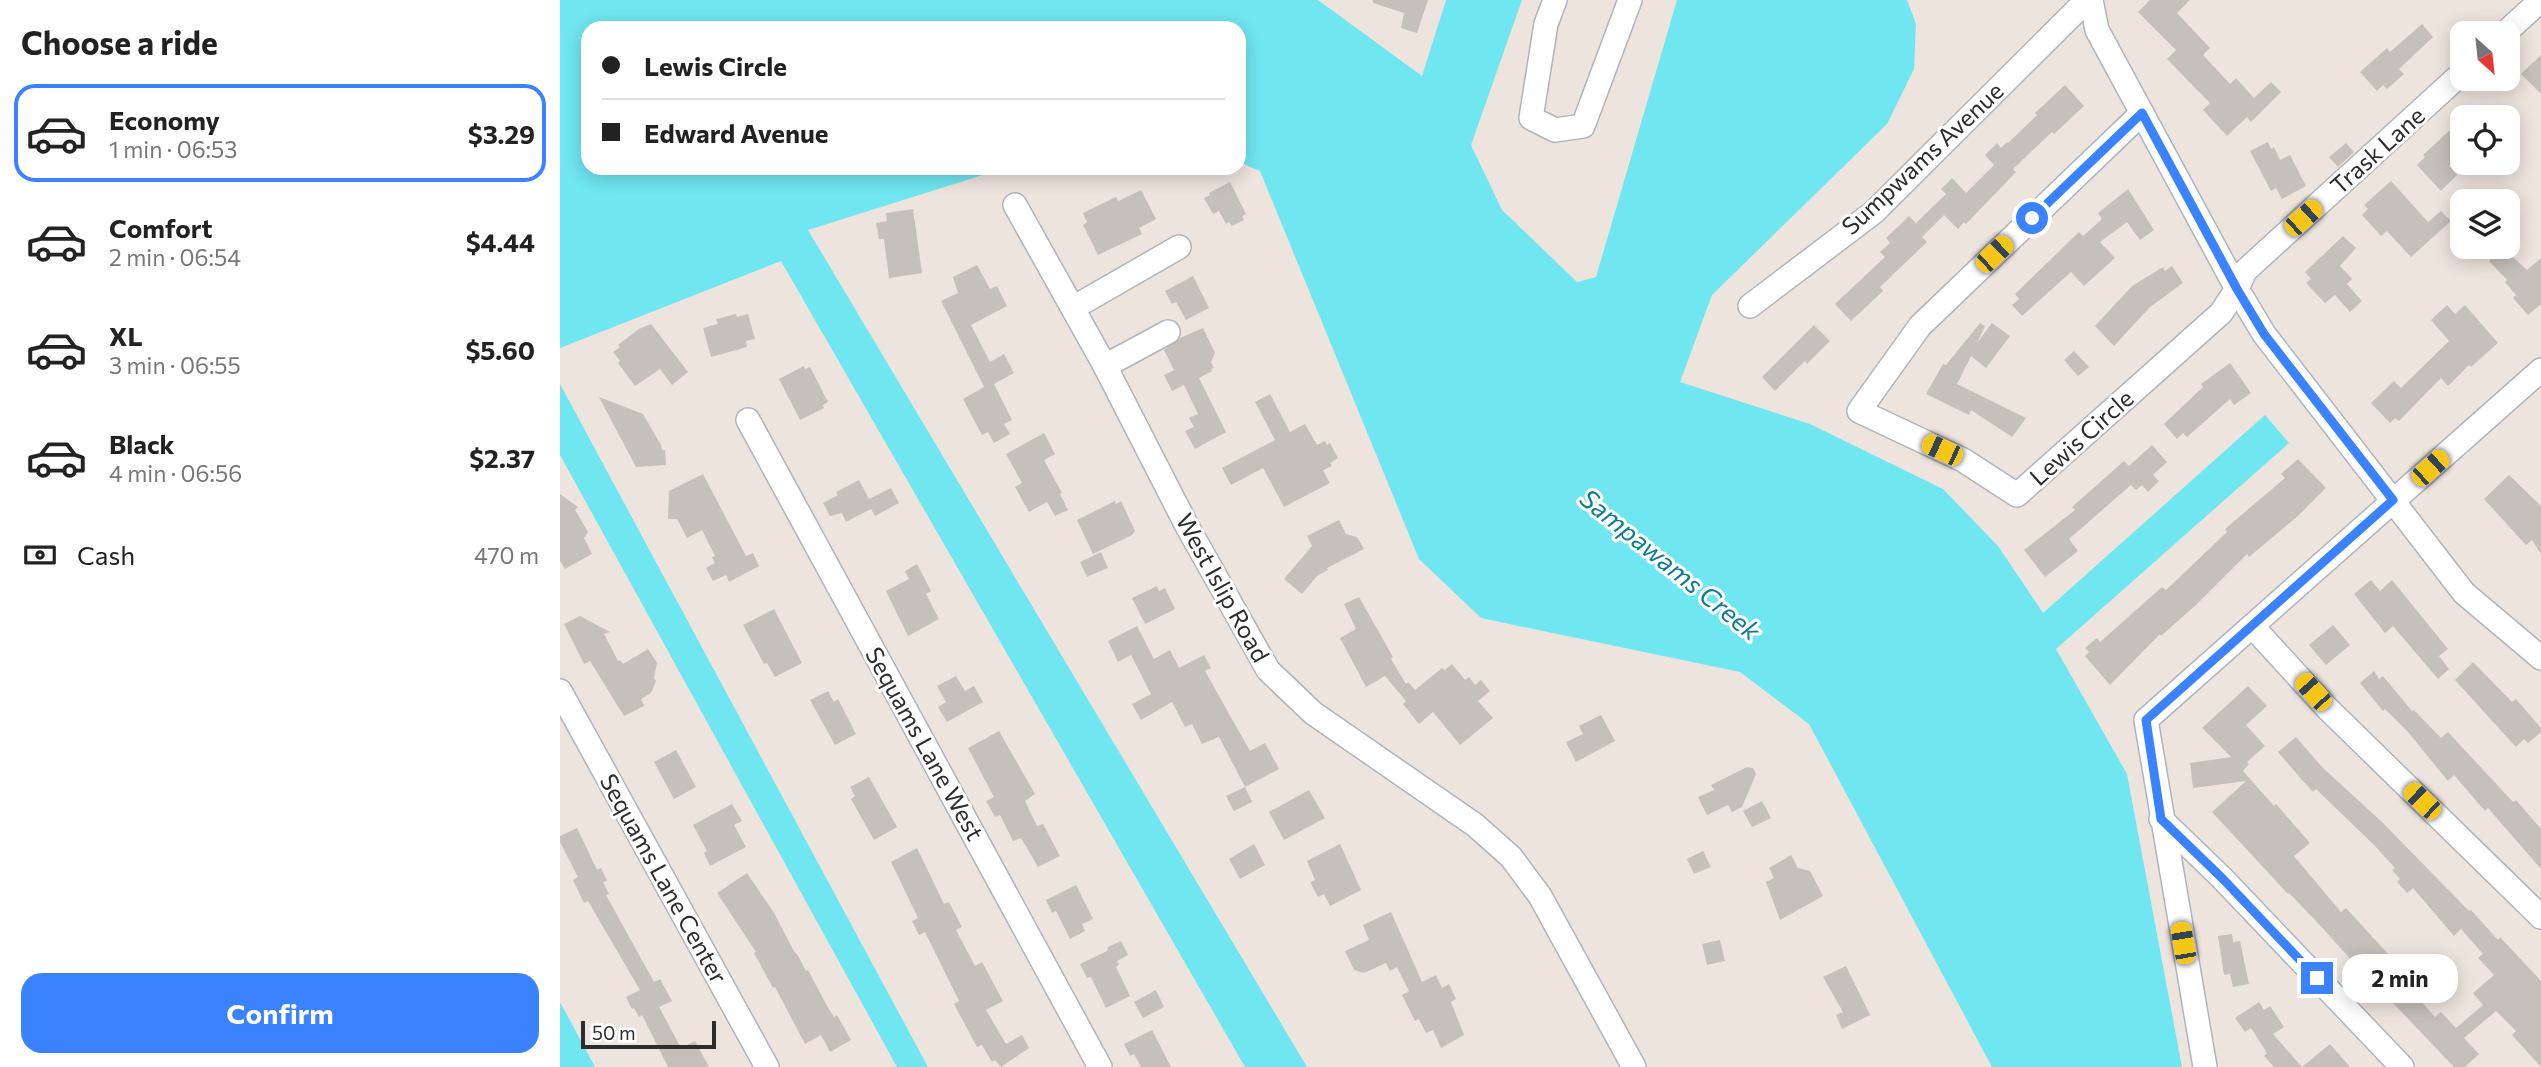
<!DOCTYPE html>
<meta charset="utf-8">
<style>
body{margin:0;font-family:Commissioner,sans-serif;background:#f2f2f2;color:#222;height:100vh;display:flex;flex-direction:column;font-size:26px;white-space:nowrap}
*{box-sizing:border-box;margin:0}
p{font-size:23px;color:#767676}
.icon{flex:none;width:38px;height:38px;fill:none;stroke:currentColor;stroke-width:2;stroke-linecap:round;stroke-linejoin:round}
.map{position:relative;flex:1;overflow:hidden}
.side{display:flex;flex-direction:column;background:#fff;width:560px}
.side>*{flex:none}
.guide{position:absolute;left:21px;top:21px;width:665px;height:154px;border-radius:21px;box-shadow:0 4px 18px #0003;display:grid;align-content:center;height:154px;padding:0 21px;background:#fff}
.needle{width:46px;rotate:153deg}
.fabs{position:absolute;left:1890px;top:21px;display:grid;gap:14px}
.fabs a{display:grid;place-items:center;width:70px;height:70px;border-radius:14px;background:#fff;box-shadow:0 4px 18px #0003;font-size:35px}
.scale{position:absolute;left:21px;bottom:18px;width:135px;box-sizing:border-box;padding-left:7px;border:4px solid #2c2c2c;border-top:0;font-size:19px;line-height:24px;white-space:nowrap;color:#2c2c2c;-webkit-text-stroke:5px #fff;paint-order:stroke}
.end{position:absolute;width:32px;height:32px;margin:-16px;border:9px solid #3b83fe;background:#fff;box-shadow:0 0 0 4px #fff}
.from{border-radius:50%}
.bubble{position:absolute;height:49px;border-radius:21px;background:#fff;box-shadow:0 4px 18px #0003;font-size:23px;font-weight:700;line-height:49px;text-align:center}
.car{position:absolute;width:21px;height:42px;margin:-21px -10px;border-radius:9px;box-shadow:0 0 5px 2px #0007;background:linear-gradient(#f5c518 24%,#345 0 40%,#f5c518 0 76%,#345 0 86%,#f5c518 0)}
.guide b{display:flex;align-items:center;gap:24px;height:66px;font-size:26px}
.guide b+b{border-top:2px solid #e0e0e0}
.guide i{width:18px;height:18px;background:#222}
ul{padding:0;list-style:none}
li{display:flex;align-items:center;gap:21px;height:98px;margin:0 14px 10px;padding:0 7px;border:4px solid transparent;border-radius:21px}
li div{flex:1}
li b{display:block;font-size:26px}
li em{font-style:normal;font-weight:700}
li.current{border-color:#3b83fe}
li>.icon{width:63px;height:63px;stroke-width:1.5}
h2{padding:0 21px;font-size:32px;line-height:84px}
.pay{display:flex;align-items:center;gap:18px;height:77px;padding:0 21px;font-size:26px}
.pay p{margin-inline-start:auto}
.cta{display:flex;gap:14px;margin-top:auto;padding:14px 21px}
.cta a{flex:1;height:80px;border-radius:21px;background:#3b83fe;color:#fff;font-size:28px;font-weight:700;line-height:80px;text-align:center}
main{display:flex;flex:1;min-height:0}
.map>svg:first-child{display:block}
.water{fill:#70e6f1}
.building{fill:#c6c0ba}
.lines{fill:none;stroke-linecap:round;stroke-linejoin:round}
.minor-casing{stroke:#aeb4bc;stroke-width:26}
.minor{stroke:#fff;stroke-width:23}
.route{stroke:#3b83fe;stroke-width:9}
.labels{text-anchor:middle;stroke-width:6;stroke-linejoin:round;paint-order:stroke}
.street-label{font-size:24px;fill:#2c2c2c;stroke:#fff}
.water-label{font-size:26px;font-style:italic;fill:#0c7d93;stroke:#fff}
</style>
<main>
<section class="side">
<h2>Choose a ride</h2>
<ul>
<li class="current"><svg class="icon" aria-label="car" viewBox="0 0 24 24"><path d="M5 17H2v-5l4-1 3-4h7l3 4 3 1v5h-3M9 17h6M6 11h13"/><circle cx="7" cy="17" r="2"/><circle cx="17" cy="17" r="2"/></svg><div><b>Economy</b><p>1 min · 06:53</p></div><em>$3.29</em></li>
<li><svg class="icon" aria-label="car" viewBox="0 0 24 24"><path d="M5 17H2v-5l4-1 3-4h7l3 4 3 1v5h-3M9 17h6M6 11h13"/><circle cx="7" cy="17" r="2"/><circle cx="17" cy="17" r="2"/></svg><div><b>Comfort</b><p>2 min · 06:54</p></div><em>$4.44</em></li>
<li><svg class="icon" aria-label="car" viewBox="0 0 24 24"><path d="M5 17H2v-5l4-1 3-4h7l3 4 3 1v5h-3M9 17h6M6 11h13"/><circle cx="7" cy="17" r="2"/><circle cx="17" cy="17" r="2"/></svg><div><b>XL</b><p>3 min · 06:55</p></div><em>$5.60</em></li>
<li><svg class="icon" aria-label="car" viewBox="0 0 24 24"><path d="M5 17H2v-5l4-1 3-4h7l3 4 3 1v5h-3M9 17h6M6 11h13"/><circle cx="7" cy="17" r="2"/><circle cx="17" cy="17" r="2"/></svg><div><b>Black</b><p>4 min · 06:56</p></div><em>$2.37</em></li>
</ul>
<div class="pay"><svg class="icon" aria-label="cash" viewBox="0 0 24 24"><path d="M3 7h18v10H3z"/><circle cx="12" cy="12" r="2"/></svg>Cash<p>470 m</p></div>
<div class="cta"><a>Confirm</a></div>
</section>
<div class="map">
<svg width="1981" height="1067" viewBox="0 0 1981 1067">
<rect width="100%" height="100%" fill="#eee4de"/>
<g class="water">
<polygon points="0,0 758,0 862,76 886,0 962,0 911,145 942,210 1017,282 1036,277 1117,0 1347,0 1356,24 1354,69 1327,124 1152,295 1120,382 1250,424 1383,489 1438,546 1483,613 1705,415 1729,443 1496,649 1567,774 1622,1067 1432,1067 1249,724 1180,672 921,618 859,559 700,171 679,162 679,28 28,28 28,168 445,168 248,230 747,1067 685,1067 221,261 0,348"/>
<polygon points="0,384 368,1067 337,1067 0,455"/>
<polygon points="0,1002 35,1067 0,1067"/>
</g>
<g class="building">
<polygon points="813,0 868,0 857,33 841,28 844,13 813,3"/>
<polygon points="1590,0 1630,0 1617,13 1650,48 1643,55 1670,84 1676,78 1694,98 1711,82 1721,92 1691,122 1687,117 1667,136 1643,110 1650,103 1607,59 1616,50 1578,12"/>
<polygon points="1862,24 1873,37 1839,69 1844,74 1827,89 1823,85 1817,91 1800,72 1827,48 1830,52"/>
<polygon points="1981,55 1981,94 1961,74"/>
<polygon points="1505,85 1524,106 1494,134 1492,132 1453,169 1456,172 1406,224 1404,222 1398,229 1384,215 1362,237 1367,242 1320,287 1323,291 1291,321 1275,304 1325,257 1320,252 1330,243 1326,238 1349,216 1356,223 1386,194 1381,189 1392,178 1406,193 1434,165 1425,155 1437,143 1441,148 1447,142 1448,143 1477,115 1475,113"/>
<polygon points="1902,119 1902,154 1889,166 1897,175 1881,191 1857,165 1865,157 1863,155"/>
<polygon points="1708,142 1711,149 1714,147 1720,160 1730,155 1746,186 1722,199 1716,188 1711,191 1690,151"/>
<polygon points="1786,143 1794,152 1778,167 1769,157"/>
<polygon points="1831,181 1868,222 1881,211 1891,221 1851,257 1827,231 1821,236 1802,215 1808,209 1804,205"/>
<polygon points="670,182 686,214 682,216 684,220 672,226 669,222 666,224 659,211 653,214 644,198 650,195 649,193"/>
<polygon points="1568,189 1594,230 1580,240 1567,222 1540,242 1555,258 1524,286 1511,272 1462,316 1452,305 1459,299 1455,294 1519,232 1523,236 1542,219 1538,213"/>
<polygon points="581,190 596,219 579,228 582,234 538,255 523,225 527,222 523,213 556,197 558,201"/>
<polygon points="353,209 362,273 329,278 324,239 319,239 316,223 327,221 326,213"/>
<polygon points="1783,236 1796,248 1780,266 1792,279 1787,284 1802,301 1790,312 1775,295 1765,303 1746,283 1751,279 1745,272"/>
<polygon points="1943,248 1967,270 1981,258 1981,304 1968,315 1953,298 1956,295 1945,282 1947,280 1929,261"/>
<polygon points="417,265 430,289 437,286 447,306 411,325 430,362 444,354 454,373 434,384 452,420 444,424 450,434 434,443 428,432 422,435 403,399 424,387 381,301 398,293 393,277"/>
<polygon points="1612,266 1623,283 1590,307 1554,346 1535,326 1572,286 1603,267 1605,271"/>
<polygon points="633,276 649,308 626,320 616,302 612,304 605,291"/>
<polygon points="1887,305 1895,314 1905,305 1938,343 1911,367 1909,365 1888,386 1881,378 1839,421 1835,418 1830,423 1811,403 1834,381 1841,388 1889,341 1871,320"/>
<polygon points="176,314 177,317 188,314 195,339 186,341 187,347 151,357 143,328 158,324 156,319"/>
<polygon points="1420,323 1425,326 1417,343 1432,323 1450,336 1426,368 1411,356 1397,384 1466,418 1452,437 1411,410 1409,415 1366,394 1383,364 1386,365"/>
<polygon points="91,324 128,372 112,385 100,369 75,386 58,363 60,361 53,352 60,347 58,345 79,329"/>
<polygon points="1254,325 1270,341 1247,364 1245,361 1215,391 1202,377"/>
<polygon points="643,328 655,353 651,362 654,368 651,369 652,371 639,378 666,432 635,449 625,431 634,427 629,418 638,414 624,385 612,391 604,375 614,370 604,350 620,338"/>
<polygon points="1514,351 1529,367 1518,376 1504,360"/>
<polygon points="1670,363 1691,393 1674,405 1670,399 1627,437 1623,433 1617,439 1604,424 1643,387 1641,384"/>
<polygon points="244,366 245,369 250,367 268,402 263,405 264,408 240,420 219,379"/>
<polygon points="710,394 730,432 745,424 757,445 765,441 767,445 770,443 778,458 770,463 772,466 763,470 770,483 724,507 703,468 671,485 662,468 715,440 695,402"/>
<polygon points="39,397 83,414 101,445 102,450 105,450 106,465 76,467"/>
<polygon points="484,433 495,454 484,460 502,493 500,494 508,510 495,516 487,502 469,512 455,487 462,483 446,454"/>
<polygon points="1592,445 1607,462 1593,475 1599,481 1588,492 1582,485 1576,490 1571,485 1509,539 1518,551 1485,577 1464,550 1515,510 1512,507 1564,461 1569,466"/>
<polygon points="1738,459 1766,488 1739,515 1689,557 1687,554 1637,604 1601,636 1600,634 1550,685 1525,656 1529,652 1525,648 1537,638 1540,642 1602,587 1606,590 1667,532 1665,529 1725,478 1721,474"/>
<polygon points="143,474 186,556 193,553 199,566 169,582 166,575 153,581 146,568 155,563 152,557 155,556 142,530 127,538 117,519 108,519 109,491"/>
<polygon points="1949,475 1981,506 1981,554 1972,540 1966,545 1924,499"/>
<polygon points="299,480 309,499 331,488 339,503 315,516 311,509 286,522 282,513 270,516 263,503 278,495 276,492"/>
<polygon points="0,494 18,507 15,510 28,532 24,538 32,554 5,569 0,561"/>
<polygon points="555,501 556,504 561,501 575,531 572,535 533,554 517,520"/>
<polygon points="779,520 786,534 797,537 804,549 767,568 768,570 757,576 742,594 724,579 752,546 747,536"/>
<polygon points="541,552 548,568 527,577 520,562"/>
<polygon points="357,564 371,591 366,594 379,619 348,636 326,591 349,579 345,571"/>
<polygon points="1811,580 1820,591 1832,580 1888,649 1879,656 1889,669 1878,679 1833,626 1825,633 1794,594"/>
<polygon points="597,586 599,591 605,588 615,609 585,624 572,598"/>
<polygon points="799,597 833,657 831,659 846,684 848,682 855,690 882,668 885,670 892,664 905,680 909,677 915,685 921,680 930,691 918,701 933,718 900,745 873,712 859,724 843,704 846,701 825,676 806,687 780,638 796,629 784,604"/>
<polygon points="214,609 242,663 215,677 207,663 204,664 183,625"/>
<polygon points="20,616 50,632 44,634 58,661 60,660 63,664 88,649 97,663 94,678 96,681 91,693 81,699 84,706 64,716 30,661 24,664 4,624"/>
<polygon points="1773,625 1790,645 1766,665 1749,645"/>
<polygon points="577,626 594,659 610,650 619,668 644,655 651,668 645,671 690,751 705,743 719,769 685,787 659,737 642,744 632,724 625,727 612,702 581,720 572,704 591,694 571,655 558,662 548,641"/>
<polygon points="1913,662 1952,702 1956,699 1981,728 1981,732 1968,743 1964,739 1956,747 1895,680"/>
<polygon points="1814,671 1819,679 1823,676 1852,711 1854,710 1881,738 1888,732 1953,802 1956,800 1981,829 1981,869 1928,808 1925,811 1894,775 1888,781 1848,732 1825,709 1823,711 1800,683"/>
<polygon points="396,676 405,691 414,686 423,702 387,722 378,707 386,702 377,686"/>
<polygon points="1688,686 1707,706 1686,725 1705,746 1687,762 1689,764 1683,771 1714,806 1716,804 1750,843 1734,856 1781,912 1786,908 1851,979 1846,984 1875,1017 1881,1012 1896,1028 1923,1005 1913,993 1934,975 1918,958 1923,954 1901,929 1894,936 1853,888 1847,893 1837,882 1840,879 1832,870 1835,868 1815,846 1756,789 1753,792 1742,780 1718,752 1736,737 1762,767 1823,823 1909,911 1911,910 1938,940 1940,937 1981,981 1981,1067 1952,1035 1956,1031 1936,1011 1904,1038 1919,1054 1905,1067 1894,1067 1813,982 1812,983 1757,922 1729,893 1728,894 1652,812 1686,781 1633,788 1630,763 1671,757 1642,728"/>
<polygon points="268,691 274,702 278,699 296,734 275,745 250,700"/>
<polygon points="1041,715 1055,741 1016,762 1006,742 1023,734 1019,726"/>
<polygon points="439,731 475,794 465,801 477,826 483,824 500,856 478,867 461,838 453,841 440,815 435,817 426,801 434,797 408,748"/>
<polygon points="116,750 136,787 114,799 94,762"/>
<polygon points="1187,767 1193,768 1196,774 1182,807 1172,812 1168,805 1147,815 1138,797 1154,790 1151,785"/>
<polygon points="309,777 337,827 314,840 291,799 295,796 290,787"/>
<polygon points="685,787 692,802 674,811 666,796"/>
<polygon points="749,790 765,818 724,840 709,812"/>
<polygon points="1202,801 1211,818 1192,827 1183,811"/>
<polygon points="172,804 182,821 174,825 186,847 150,866 144,853 147,851 133,825"/>
<polygon points="17,828 37,870 41,868 47,881 43,882 49,894 46,895 94,982 100,979 112,1001 99,1007 121,1048 135,1041 149,1067 108,1067 82,1015 79,1017 74,1008 72,1009 66,997 80,990 28,901 24,903 13,880 18,877 0,842 0,836"/>
<polygon points="694,844 705,865 680,879 669,859"/>
<polygon points="780,844 801,890 770,906 764,894 758,897 750,882 755,880 747,861"/>
<polygon points="357,848 384,904 389,902 402,927 396,930 415,966 422,962 443,1001 426,1010 446,1044 462,1035 469,1048 441,1067 435,1060 432,1062 422,1045 417,1047 394,1004 399,1001 365,932 359,935 352,921 358,918 331,862"/>
<polygon points="1143,851 1151,867 1134,874 1127,859"/>
<polygon points="1231,855 1238,868 1250,871 1263,896 1220,920 1206,882 1214,878 1209,868"/>
<polygon points="187,873 214,913 235,953 237,954 246,971 248,970 267,1006 274,1017 277,1015 291,1040 270,1052 261,1035 245,1044 215,987 213,988 194,953 196,952 157,893"/>
<polygon points="516,885 533,919 522,924 525,931 510,939 496,911 492,913 486,900"/>
<polygon points="831,912 862,982 876,975 882,988 889,984 896,999 891,1002 904,1035 881,1048 873,1030 866,1033 859,1019 855,1021 842,995 849,991 837,967 830,971 826,963 804,973 794,970 785,951 809,940 803,925"/>
<polygon points="1672,934 1673,942 1680,941 1689,984 1673,987 1670,974 1664,975 1658,936"/>
<polygon points="1160,940 1165,961 1147,965 1142,944"/>
<polygon points="561,941 568,955 557,961 559,965 556,967 570,996 546,1008 531,977 527,978 520,964 547,951 548,947"/>
<polygon points="1286,966 1310,1015 1282,1029 1276,1015 1283,1012 1263,977"/>
<polygon points="596,990 604,1007 583,1018 574,1002"/>
<polygon points="1699,1002 1704,1010 1710,1006 1724,1027 1713,1034 1742,1067 1714,1067 1704,1056 1707,1053 1691,1028 1685,1032 1675,1018"/>
<polygon points="592,1030 611,1067 581,1067 574,1054 570,1056 564,1044"/>
<polygon points="1770,1044 1790,1067 1742,1067"/>
</g>
<g class="lines">
<defs>
<g id="minor">
<polyline points="995,0 986,24 971,118 995,130 1023,126 1070,0"/>
<polyline points="1531,0 1537,30 1677,289 1704,334 1904,593 1981,658"/>
<polyline points="1945,33 1981,0"/>
<polyline points="1582,113 1360,326 1299,411 1403,460 1457,495 1661,313 1677,289 1685,271 1902,73"/>
<polyline points="455,205 545,366 627,526 708,670 753,713 915,825 951,857 980,896 1074,1067"/>
<polyline points="1190,306 1314,212 1527,0"/>
<polyline points="513,308 619,247"/>
<polyline points="545,366 608,332"/>
<polyline points="188,420 540,1067"/>
<polyline points="1692,626 1768,709 1981,917"/>
<polyline points="0,691 207,1067"/>
<polyline points="1601,819 1662,878 1842,1067"/>
<polyline points="1645,1067 1586,720 1981,370"/>
</g>
</defs>
<use href="#minor" class="minor-casing"/>
<use href="#minor" class="minor"/>
</g>
<g class="lines">
<polyline class="route" points="1472,218 1582,113 1677,289 1704,334 1833,500 1586,720 1601,819 1662,878 1757,978"/>
</g>
<g class="labels">
<g class="street-label">
<text transform="translate(1818 151) rotate(-42)" y="8">Trask Lane</text>
<text transform="translate(1363 159) rotate(-43)" y="8">Sumpwams Avenue</text>
<text transform="translate(1522 438) rotate(-42)" y="8">Lewis Circle</text>
<text transform="translate(662 588) rotate(61)" y="8">West Islip Road</text>
<text transform="translate(364 744) rotate(61)" y="8">Sequams Lane West</text>
<text transform="translate(103 879) rotate(61)" y="8">Sequams Lane Center</text>
</g>
<g class="water-label">
<text transform="translate(1110 565) rotate(39)" y="9">Sampawams Creek</text>
</g>
</g>
</svg>
<div class="fabs">
<a><svg class="needle" viewBox="-14 -14 28 28"><path d="M0-13l5 13h-10z" fill="#e53935"/><path d="M0 13l5-13h-10z" fill="#767676"/></svg></a>
<a><svg class="icon" aria-label="locate" viewBox="0 0 24 24"><circle cx="12" cy="12" r="6"/><path d="M12 2v4M12 18v4M2 12h4M18 12h4"/></svg></a>
<a><svg class="icon" aria-label="layers" viewBox="0 0 24 24"><path d="M12 4l9 5-9 5-9-5zM3 14l9 5 9-5"/></svg></a>
</div>
<div class="scale">50 m</div>
<i class="end from" style="left:1472px;top:218px"></i>
<i class="end" style="left:1757px;top:978px"></i>
<div class="bubble" style="left:1782px;top:954px;width:116px">2 min</div>
<i class="car" style="left:1743px;top:218px;rotate:48deg"></i>
<i class="car" style="left:1434px;top:254px;rotate:46deg"></i>
<i class="car" style="left:1382px;top:450px;rotate:295deg"></i>
<i class="car" style="left:1870px;top:468px;rotate:48deg"></i>
<i class="car" style="left:1753px;top:692px;rotate:318deg"></i>
<i class="car" style="left:1862px;top:801px;rotate:314deg"></i>
<i class="car" style="left:1623px;top:943px;rotate:350deg"></i>
<div class="guide">
<b><i class="from"></i>Lewis Circle</b>
<b><i></i>Edward Avenue</b>
</div>
</div>
</main>
